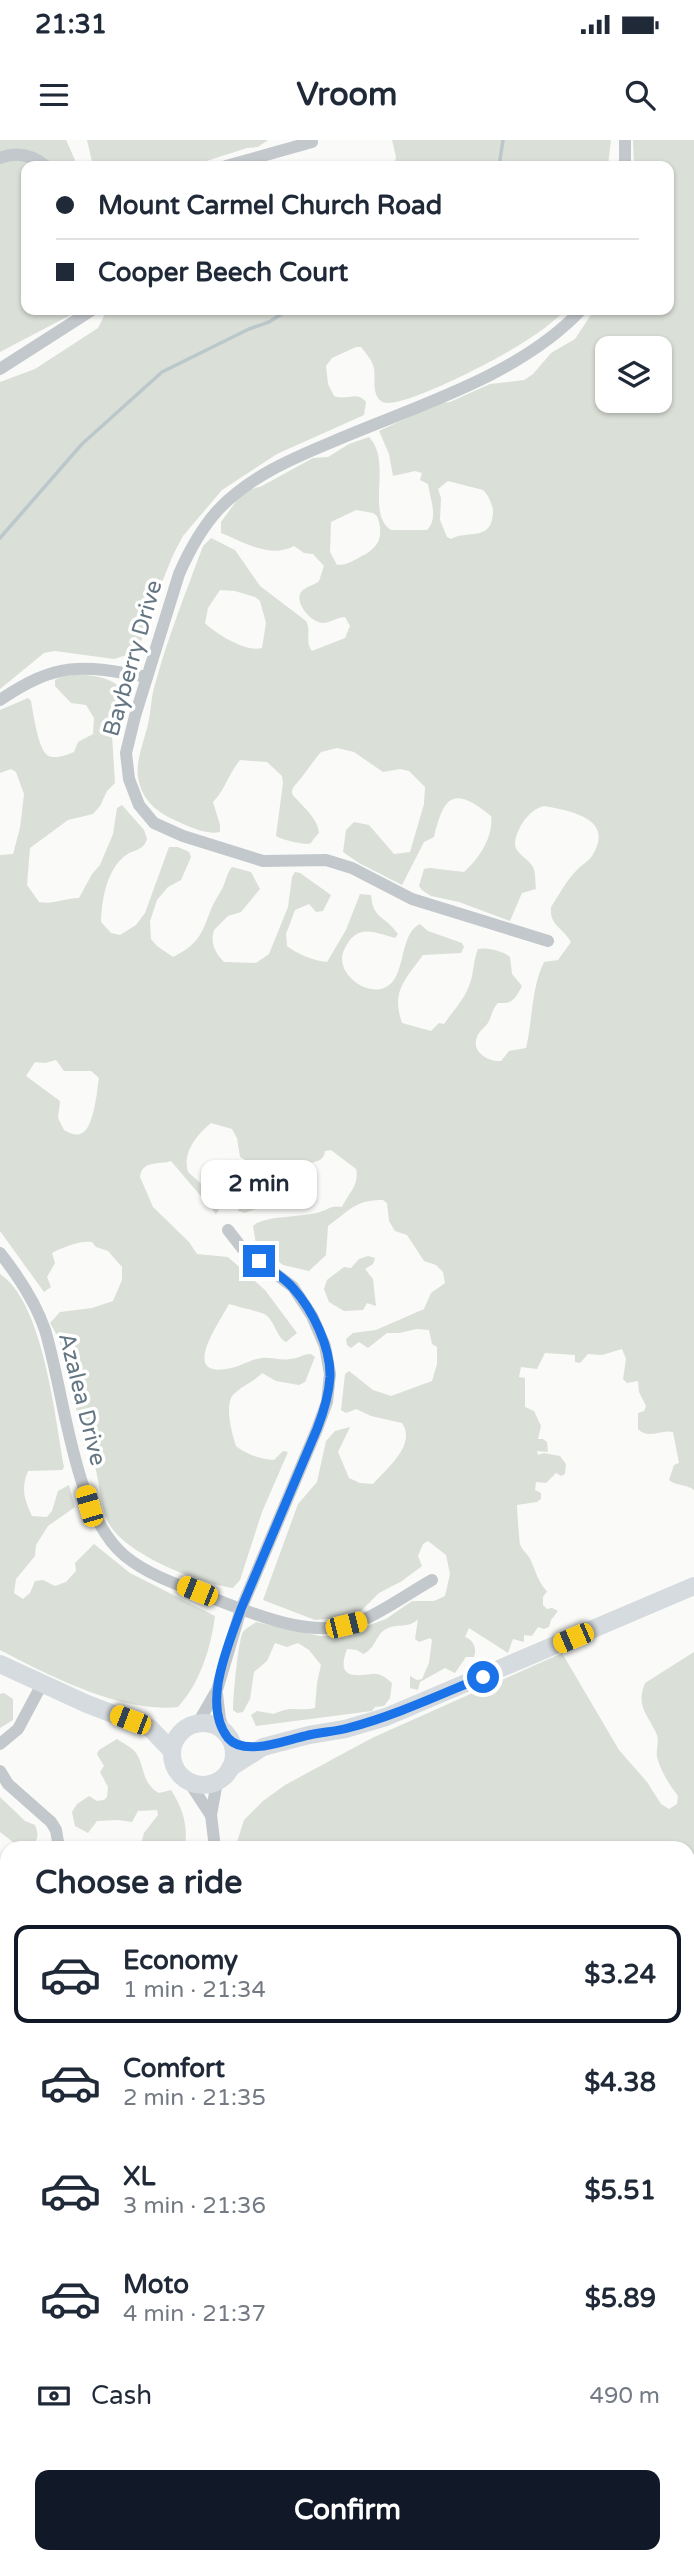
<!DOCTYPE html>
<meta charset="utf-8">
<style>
body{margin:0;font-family:"Varela Round",sans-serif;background:#f2f2f3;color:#1f2937;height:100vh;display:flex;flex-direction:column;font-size:26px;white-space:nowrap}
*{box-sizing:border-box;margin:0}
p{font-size:23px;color:#747a83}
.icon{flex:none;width:38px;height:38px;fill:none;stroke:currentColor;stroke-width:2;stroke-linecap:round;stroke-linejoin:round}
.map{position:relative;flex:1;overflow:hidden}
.drawer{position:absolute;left:0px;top:1701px;width:695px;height:723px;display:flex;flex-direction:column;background:#fff;border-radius:21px 21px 0 0;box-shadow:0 2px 5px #0004}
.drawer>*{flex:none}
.banner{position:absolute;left:21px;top:21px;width:653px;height:154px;border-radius:14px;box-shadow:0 2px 5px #0004;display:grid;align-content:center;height:154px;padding:0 35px;background:#fff}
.tools{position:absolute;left:595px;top:196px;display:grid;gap:14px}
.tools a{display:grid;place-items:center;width:77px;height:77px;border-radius:14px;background:#fff;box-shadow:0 2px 5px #0004;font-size:35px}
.end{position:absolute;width:32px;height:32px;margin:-16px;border:9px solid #1a73e8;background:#fff;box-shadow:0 0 0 4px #fff}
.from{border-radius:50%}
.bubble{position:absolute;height:49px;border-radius:14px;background:#fff;box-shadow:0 2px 5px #0004;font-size:23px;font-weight:700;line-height:49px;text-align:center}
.car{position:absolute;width:21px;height:42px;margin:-21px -10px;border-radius:9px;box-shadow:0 0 5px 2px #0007;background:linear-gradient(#f5c518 24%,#345 0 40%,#f5c518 0 76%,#345 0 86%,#f5c518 0)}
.banner b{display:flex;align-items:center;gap:24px;height:66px;font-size:26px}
.banner b+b{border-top:2px solid #e0e1e3}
.banner i{width:18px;height:18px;background:#1f2937}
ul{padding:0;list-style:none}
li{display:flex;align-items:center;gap:21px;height:98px;margin:0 14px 10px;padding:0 21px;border:4px solid transparent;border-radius:14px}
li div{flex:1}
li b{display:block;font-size:26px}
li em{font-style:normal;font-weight:700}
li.selected{border-color:#111827}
li>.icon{width:63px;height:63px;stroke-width:1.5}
h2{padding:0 35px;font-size:32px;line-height:84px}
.pay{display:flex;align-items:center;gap:18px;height:77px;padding:0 35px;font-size:26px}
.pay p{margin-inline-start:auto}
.action{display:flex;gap:14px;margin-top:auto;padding:14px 35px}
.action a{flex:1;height:80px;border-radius:14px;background:#111827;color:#fff;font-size:28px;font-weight:700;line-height:80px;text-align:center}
.status{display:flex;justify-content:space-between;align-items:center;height:49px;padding:0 35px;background:#fff;direction:ltr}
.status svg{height:19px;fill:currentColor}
header{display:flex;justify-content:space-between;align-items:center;height:91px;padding:0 35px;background:#fff;font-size:32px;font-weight:700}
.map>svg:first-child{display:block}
.green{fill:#dadfd7;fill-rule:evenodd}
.water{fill:#bbc7cb}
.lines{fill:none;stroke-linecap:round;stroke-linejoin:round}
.stream{stroke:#bbc7cb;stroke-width:3.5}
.street{stroke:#c3c8cc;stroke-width:12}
.secondary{stroke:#d6dbdf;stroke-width:18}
.highway{stroke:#d6dbdf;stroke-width:23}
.route{stroke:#1a73e8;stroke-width:9}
.labels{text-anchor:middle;stroke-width:7;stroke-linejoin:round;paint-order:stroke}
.street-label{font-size:23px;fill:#657683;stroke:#fff}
</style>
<div class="status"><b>21:31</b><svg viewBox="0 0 49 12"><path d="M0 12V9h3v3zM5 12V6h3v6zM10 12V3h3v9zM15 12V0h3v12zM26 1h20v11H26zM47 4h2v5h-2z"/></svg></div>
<header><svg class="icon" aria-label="menu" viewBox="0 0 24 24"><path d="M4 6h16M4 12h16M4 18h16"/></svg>Vroom<svg class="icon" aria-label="search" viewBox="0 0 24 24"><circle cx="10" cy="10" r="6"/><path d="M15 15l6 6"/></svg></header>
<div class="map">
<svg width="694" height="2423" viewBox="0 0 694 2423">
<rect width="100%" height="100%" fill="#fafaf8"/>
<g class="green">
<polygon points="0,0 66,0 75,20 75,26 26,26 26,170 80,170 0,212"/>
<polygon points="87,0 268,0 258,7 247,8 191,26 93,26"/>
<polygon points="392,0 611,0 608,26 394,26 396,17"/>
<path d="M 633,0 L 694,0 L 694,1350 C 686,1344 676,1346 669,1340 L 674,1325 L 679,1323 L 673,1292 C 660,1289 649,1300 638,1289 L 638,1273 L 644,1271 L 646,1266 L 639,1252 L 638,1241 L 627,1243 L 623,1239 L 626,1219 L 622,1209 L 602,1215 L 588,1214 L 580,1223 L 575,1222 L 575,1215 L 545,1213 L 537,1229 L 521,1227 L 519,1237 L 525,1238 L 525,1267 L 534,1271 L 541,1286 L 538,1299 L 543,1299 L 547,1302 L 548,1312 L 537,1311 L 538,1315 L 544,1313 L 560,1316 L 566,1324 L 565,1334 L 561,1336 L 556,1333 L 546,1343 L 536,1342 L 535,1350 L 541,1353 L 541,1359 L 537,1362 L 517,1365 C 517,1369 519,1398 520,1404 C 521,1408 526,1413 529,1417 C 535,1428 538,1443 547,1451 L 543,1457 L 543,1465 L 547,1469 L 552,1468 L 558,1471 L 551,1480 L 549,1487 L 544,1489 L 538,1487 L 532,1496 L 524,1495 L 524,1502 L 513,1499 L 508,1513 L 469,1488 L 465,1497 C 474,1500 477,1509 474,1517 L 466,1517 L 455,1533 L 445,1528 L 420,1542 L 418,1550 L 410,1548 L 410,1536 L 417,1540 L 422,1539 L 429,1523 L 432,1500 L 430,1498 L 419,1502 L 415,1499 L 418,1479 C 409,1489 397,1483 386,1489 C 375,1495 376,1509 363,1514 L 357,1510 L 347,1509 C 337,1536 350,1537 372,1534 C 380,1533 386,1538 392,1543 L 390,1558 L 384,1566 L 375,1567 L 372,1571 L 256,1586 L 251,1575 L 257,1571 L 274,1574 C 293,1565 295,1572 315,1568 L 317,1543 L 321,1525 L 309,1510 L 298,1503 L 287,1507 L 275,1503 L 267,1521 L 254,1532 L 250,1559 L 243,1572 L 237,1573 L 233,1570 C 233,1559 238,1500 243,1492 C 246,1488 252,1485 256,1482 L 320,1496 L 342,1495 L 386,1479 L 412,1461 L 434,1461 L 445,1456 L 450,1434 L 446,1415 L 428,1401 L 423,1404 L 418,1416 L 422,1426 L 402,1441 L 379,1453 L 360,1472 L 338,1478 L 315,1480 L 263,1460 L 298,1364 L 317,1342 L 326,1301 L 335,1291 L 350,1287 L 338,1312 L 349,1338 L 360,1343 L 373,1344 C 386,1329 417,1305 402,1283 L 371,1276 L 356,1269 L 346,1273 L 341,1270 L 345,1234 L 349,1231 L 373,1250 L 391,1256 L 432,1241 L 437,1224 L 437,1207 L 432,1204 L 429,1190 L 417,1189 L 399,1193 L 387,1193 L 368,1208 L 359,1202 L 351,1208 L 347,1205 L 346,1199 L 353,1193 L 376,1190 L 424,1169 L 431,1153 L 445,1143 L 443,1132 L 436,1125 L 424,1121 L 407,1095 L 395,1091 L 389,1081 L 387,1063 L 383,1060 C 355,1060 350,1070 328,1086 L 326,1115 L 309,1131 L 283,1125 L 256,1104 L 253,1086 C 264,1075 302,1078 320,1072 C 329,1069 332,1065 342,1067 C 348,1054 360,1044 356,1029 L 331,1010 L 325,1011 C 324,1021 317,1021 308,1024 L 307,1042 L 303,1057 L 286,1057 L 245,1073 L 238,1071 C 243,1061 258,1033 250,1023 C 247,1020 243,1019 240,1017 L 237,998 L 232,989 L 211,983 C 197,995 182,1012 188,1032 L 208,1050 L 219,1070 L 216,1074 L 171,1021 C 158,1025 142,1020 140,1037 L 153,1067 L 189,1102 L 197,1114 L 228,1117 L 265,1150 L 297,1193 L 286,1202 C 276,1197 276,1183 266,1175 C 262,1172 238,1167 229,1164 C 219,1183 178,1240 231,1228 C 242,1226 251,1219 262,1218 C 271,1217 281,1221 290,1219 C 297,1219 303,1214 311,1214 L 315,1217 L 305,1242 L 299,1245 L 276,1241 L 262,1233 C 254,1242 243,1245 235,1253 C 223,1262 232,1294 236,1306 C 247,1315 261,1319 274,1320 L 283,1311 L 288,1312 L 262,1372 L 240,1440 L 233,1448 C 199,1443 125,1415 108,1382 C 99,1363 100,1339 93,1320 C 85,1297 76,1272 71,1248 C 66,1224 64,1205 50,1183 L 60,1172 L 92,1168 L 113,1161 L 122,1140 L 122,1127 L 108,1111 L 96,1107 L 92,1102 C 81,1100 63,1107 52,1113 L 55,1123 L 47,1137 L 51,1147 L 44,1152 L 0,1091 L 0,715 L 13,714 L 20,688 L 24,654 L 16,632 L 11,629 L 0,633 L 0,570 L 28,558 L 31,561 C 33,572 38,608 47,615 C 54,620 67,615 74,612 L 78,602 L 93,594 L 94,578 L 86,565 L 71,563 L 55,546 L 55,540 C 70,530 119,534 124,555 L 112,595 L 115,643 L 107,651 L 100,666 L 93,674 L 68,680 L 30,708 L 27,745 L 39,762 C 53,765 65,758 79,758 L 92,734 L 100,725 L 113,694 L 117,668 L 122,665 L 144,690 L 147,699 C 143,711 135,709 126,715 C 106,730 102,760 101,782 L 111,793 L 120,795 L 136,785 L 145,773 L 169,707 L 178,707 L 189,712 L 191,717 L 181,740 L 168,747 L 157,760 L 150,781 L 151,799 L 157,806 L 173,817 C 197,805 201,796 210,772 C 213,763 219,755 223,747 C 226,740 227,733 232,727 L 251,732 L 260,749 L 241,772 L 228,776 L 214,790 C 210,803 215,813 224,822 L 256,823 L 269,814 L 288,767 L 292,737 L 295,732 L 300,733 L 331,755 L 323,771 L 316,772 L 309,764 L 295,770 L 286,794 L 287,806 C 297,814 314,821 327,822 L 346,790 L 360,754 L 371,755 C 373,780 385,775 398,794 L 395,798 C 372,792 357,783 344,810 C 334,831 364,856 384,848 C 407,840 398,794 420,784 L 428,791 L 462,803 L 464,807 L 461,813 L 423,815 C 405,840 391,851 402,883 L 431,891 L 439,883 L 444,884 C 452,872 464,860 469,846 C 474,834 473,821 478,809 C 487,807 503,811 510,817 L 512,834 L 522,846 C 515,859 513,864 498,863 C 492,869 492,876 488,883 C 484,888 479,891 477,897 C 471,912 488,922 501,921 L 509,911 L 526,908 C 533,878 531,849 544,822 L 558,820 L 571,802 C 563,788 549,785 551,767 C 559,755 566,741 576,731 C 581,725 588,722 592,716 C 616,678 570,671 544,666 C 529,669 515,690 515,705 C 516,714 529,719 533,727 C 536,733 535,742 536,749 L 522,753 L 510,781 L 459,762 L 431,756 L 422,750 L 419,746 L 424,729 L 430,728 L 464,732 C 479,719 494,696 491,676 C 454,646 444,655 434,697 L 424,702 L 402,745 L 359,723 L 343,712 L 346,690 L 354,682 L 369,685 L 394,714 L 410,712 L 424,664 L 425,647 L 409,631 L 400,629 L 383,632 L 354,612 L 337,608 L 321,612 C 312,622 306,633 297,643 C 294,646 292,648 292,653 C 292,658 318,675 319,693 C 318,694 311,702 311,703 C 306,706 280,699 276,696 L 283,643 L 282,636 L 267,622 L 240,620 C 229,633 225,650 213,662 L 220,685 L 220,692 C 207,695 190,687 179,682 C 160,674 144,663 139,642 C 134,624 144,602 148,584 C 151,572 151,559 154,548 C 167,499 186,452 203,406 L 211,398 L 235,410 L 260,446 L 306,481 C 312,491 304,501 312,511 L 345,498 L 350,486 L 345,477 C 337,477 330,483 323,483 C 312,483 296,465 300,454 C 303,447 313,446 319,441 L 324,426 L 313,414 L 304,413 L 294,406 C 270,419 244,402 221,393 L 221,382 L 243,352 L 262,346 L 313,318 L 328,317 L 349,304 L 369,297 C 393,322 365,373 391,390 L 427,390 C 439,378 430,359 428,344 L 420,340 L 422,333 L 415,331 L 393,336 L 389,314 L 379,291 L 439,263 L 450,262 L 490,244 L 524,240 L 533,234 L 551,213 L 575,199 L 594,170 L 668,170 L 668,26 L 634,26 ZM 607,208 L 660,208 L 660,261 L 607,261 ZM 448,341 L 483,350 C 488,354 492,364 493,370 C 493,403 469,389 451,399 L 447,397 L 440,380 L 441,358 L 438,349 ZM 356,370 L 373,373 L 377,376 C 384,395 380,406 364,415 C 354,420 348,425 337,425 L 330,412 L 331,382 ZM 220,450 L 235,451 L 255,457 L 260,461 L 266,483 L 262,508 C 247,513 216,494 205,483 L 208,468 ZM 56,920 L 64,931 L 91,931 L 99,938 C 97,950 94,991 80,994 C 74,996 68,992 64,990 L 58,978 L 60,961 L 26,936 L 35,922 L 45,923 Z"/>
<path d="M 107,170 L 565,170 C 549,187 525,202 504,214 C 487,224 394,273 381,261 C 370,252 377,235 373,225 C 371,219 365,212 361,207 L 356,207 L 332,218 L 326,226 L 328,244 L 334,256 C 346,261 357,250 366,262 L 364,275 L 277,314 L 222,350 L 183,396 L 173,415 L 145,485 L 140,507 L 136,512 L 114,519 L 55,511 L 44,513 L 0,549 L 0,242 L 35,229 L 98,188 Z"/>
<polygon points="368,1116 375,1118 373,1124 365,1129 373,1139 376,1166 367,1163 363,1170 344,1171 329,1162 324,1149 327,1140 344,1127 351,1128 359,1119"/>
<path d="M 0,1134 C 43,1162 55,1277 64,1327 L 62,1330 L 28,1331 C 21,1348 24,1359 32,1376 L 47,1377 L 52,1371 L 58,1351 L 69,1345 L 75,1367 L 48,1386 L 36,1405 L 35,1416 L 16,1439 L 14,1453 L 23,1459 L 30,1453 L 35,1441 L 43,1440 L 55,1446 L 66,1442 L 76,1431 L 75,1423 L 94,1404 L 130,1433 L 215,1476 C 211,1508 200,1543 178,1567 C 121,1573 50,1536 0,1510 Z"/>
<path d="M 694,1512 L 694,1846 L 688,1848 L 688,1708 L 235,1708 L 244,1680 L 263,1661 L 285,1645 L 372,1598 L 562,1513 L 619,1610 L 647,1642 L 661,1664 L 669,1669 L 677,1664 L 678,1656 C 669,1644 661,1632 657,1617 C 656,1610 659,1602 657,1595 C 649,1575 635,1568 645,1543 Z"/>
<polygon points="4,1553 13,1559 13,1580 0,1588 0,1554"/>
<path d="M 117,1599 C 122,1603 132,1607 136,1613 C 145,1626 141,1643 159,1653 L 171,1650 C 183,1669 188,1685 185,1708 L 140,1708 L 144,1693 L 158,1675 L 157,1670 L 138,1671 L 132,1682 L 118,1680 L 97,1681 L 88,1693 L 75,1686 L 72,1672 L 77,1664 L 89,1656 L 97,1661 L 104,1660 L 107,1657 L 108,1647 L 100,1632 L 104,1626 L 97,1614 L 99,1610 Z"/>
<path d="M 0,1657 L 25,1681 L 35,1685 C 39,1695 38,1699 32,1708 L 13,1708 L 14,1703 L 0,1692 Z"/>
<polygon points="0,1942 3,1944 7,1943 7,2047 0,2050"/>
<polygon points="694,2028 694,2141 688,2149 688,2029"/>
<polygon points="0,2060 7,2070 7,2189 0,2188"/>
<polygon points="688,2207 694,2208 694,2243 688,2238"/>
<polygon points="488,2417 599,2417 594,2423 506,2423"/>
</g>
<polygon class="water" points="6,1877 7,1943 3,1945 0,1942 0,1879"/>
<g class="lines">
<g class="stream">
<polyline points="499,26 503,0"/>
<polyline points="0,398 82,304 162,232 249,189 269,182 283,173 293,170"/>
<polyline points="0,2298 7,2300"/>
<polyline points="687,2417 694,2420"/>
</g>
<g class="street">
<path d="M 0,18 C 17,11 32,15 46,26"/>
<polyline points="226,26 312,2"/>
<polyline points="625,26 625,0"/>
<polyline points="0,229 92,170"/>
<path d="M 0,560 C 58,521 81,525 147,537"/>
<path d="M 548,801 L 412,759 L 352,728 L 326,720 L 263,721 L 183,696 L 154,683 L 139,665 L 129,639 L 126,613 L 135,576 L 179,434 C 189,411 201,389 218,370 C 249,337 291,319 332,302 C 415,266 518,237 581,170"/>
<path d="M 0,1113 C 19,1137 35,1161 45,1190 C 65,1255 73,1373 125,1416 C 153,1439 192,1449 225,1463 C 266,1479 321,1500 363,1480 C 387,1469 409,1453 432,1440"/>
<polyline points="217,1554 220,1579 225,1593"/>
<polyline points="198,1583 217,1550 241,1469 317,1289 327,1262 330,1234 325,1206 312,1176 293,1147 242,1108 228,1090"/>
<polyline points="0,1604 18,1589 42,1544"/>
<polyline points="0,1631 8,1644 51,1682 56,1690 59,1708"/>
<polyline points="189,1642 210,1674"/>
<polyline points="215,1708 211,1675 217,1642"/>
<polyline points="219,2417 219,2423"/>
</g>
<g class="secondary">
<polyline points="0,1524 87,1564 150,1588 172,1611"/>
<circle cx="203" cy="1614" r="31"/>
<polyline points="230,1628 263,1607 309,1595 345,1589 386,1577 694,1446"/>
</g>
<g class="highway">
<polyline points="0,2212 7,2213"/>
<polyline points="0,2233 7,2235"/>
<polyline points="688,2267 694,2269"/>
<polyline points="688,2288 694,2292"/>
</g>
</g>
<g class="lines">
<path class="route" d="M 259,1121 C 270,1130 284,1137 293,1148 C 312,1169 331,1207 330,1237 C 329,1255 324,1271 317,1289 L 241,1469 C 229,1504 201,1564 228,1598 C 244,1617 286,1600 305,1596 C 319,1592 334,1592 348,1588 C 394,1576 439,1555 483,1537"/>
</g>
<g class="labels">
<g class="street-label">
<text transform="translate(132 518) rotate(-74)" y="8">Bayberry Drive</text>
<text transform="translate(83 1259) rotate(76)" y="8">Azalea Drive</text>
</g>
</g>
</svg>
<div class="tools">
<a><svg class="icon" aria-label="layers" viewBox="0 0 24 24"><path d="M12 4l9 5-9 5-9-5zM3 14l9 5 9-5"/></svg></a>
</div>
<i class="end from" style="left:483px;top:1537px"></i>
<i class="end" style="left:259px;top:1121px"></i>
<div class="bubble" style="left:201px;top:1020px;width:116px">2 min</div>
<i class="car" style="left:89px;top:1366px;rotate:344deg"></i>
<i class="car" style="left:197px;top:1451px;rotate:292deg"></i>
<i class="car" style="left:346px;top:1485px;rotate:76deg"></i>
<i class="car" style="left:573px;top:1498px;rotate:247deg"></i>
<i class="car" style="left:130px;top:1580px;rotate:291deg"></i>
<div class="banner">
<b><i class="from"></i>Mount Carmel Church Road</b>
<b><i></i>Cooper Beech Court</b>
</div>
<section class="drawer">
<h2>Choose a ride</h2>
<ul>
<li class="selected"><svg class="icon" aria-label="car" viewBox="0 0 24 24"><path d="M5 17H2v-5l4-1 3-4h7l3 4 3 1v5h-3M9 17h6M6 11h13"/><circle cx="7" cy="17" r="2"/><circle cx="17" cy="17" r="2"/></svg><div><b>Economy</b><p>1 min · 21:34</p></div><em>$3.24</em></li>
<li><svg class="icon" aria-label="car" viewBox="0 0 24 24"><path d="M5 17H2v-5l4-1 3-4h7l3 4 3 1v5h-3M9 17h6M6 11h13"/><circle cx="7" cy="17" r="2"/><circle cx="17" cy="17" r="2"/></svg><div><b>Comfort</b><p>2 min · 21:35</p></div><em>$4.38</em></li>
<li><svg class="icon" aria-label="car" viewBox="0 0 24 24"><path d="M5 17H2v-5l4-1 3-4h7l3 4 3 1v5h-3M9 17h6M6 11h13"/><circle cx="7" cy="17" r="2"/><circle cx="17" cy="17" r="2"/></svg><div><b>XL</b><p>3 min · 21:36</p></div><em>$5.51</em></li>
<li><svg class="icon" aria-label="car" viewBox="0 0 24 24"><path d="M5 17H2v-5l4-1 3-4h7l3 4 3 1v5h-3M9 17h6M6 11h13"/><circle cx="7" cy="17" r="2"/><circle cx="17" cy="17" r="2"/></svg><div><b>Moto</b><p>4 min · 21:37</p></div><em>$5.89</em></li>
</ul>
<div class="pay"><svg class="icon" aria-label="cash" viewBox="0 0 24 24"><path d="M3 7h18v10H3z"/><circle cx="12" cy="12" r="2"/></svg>Cash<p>490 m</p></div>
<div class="action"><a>Confirm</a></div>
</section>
</div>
